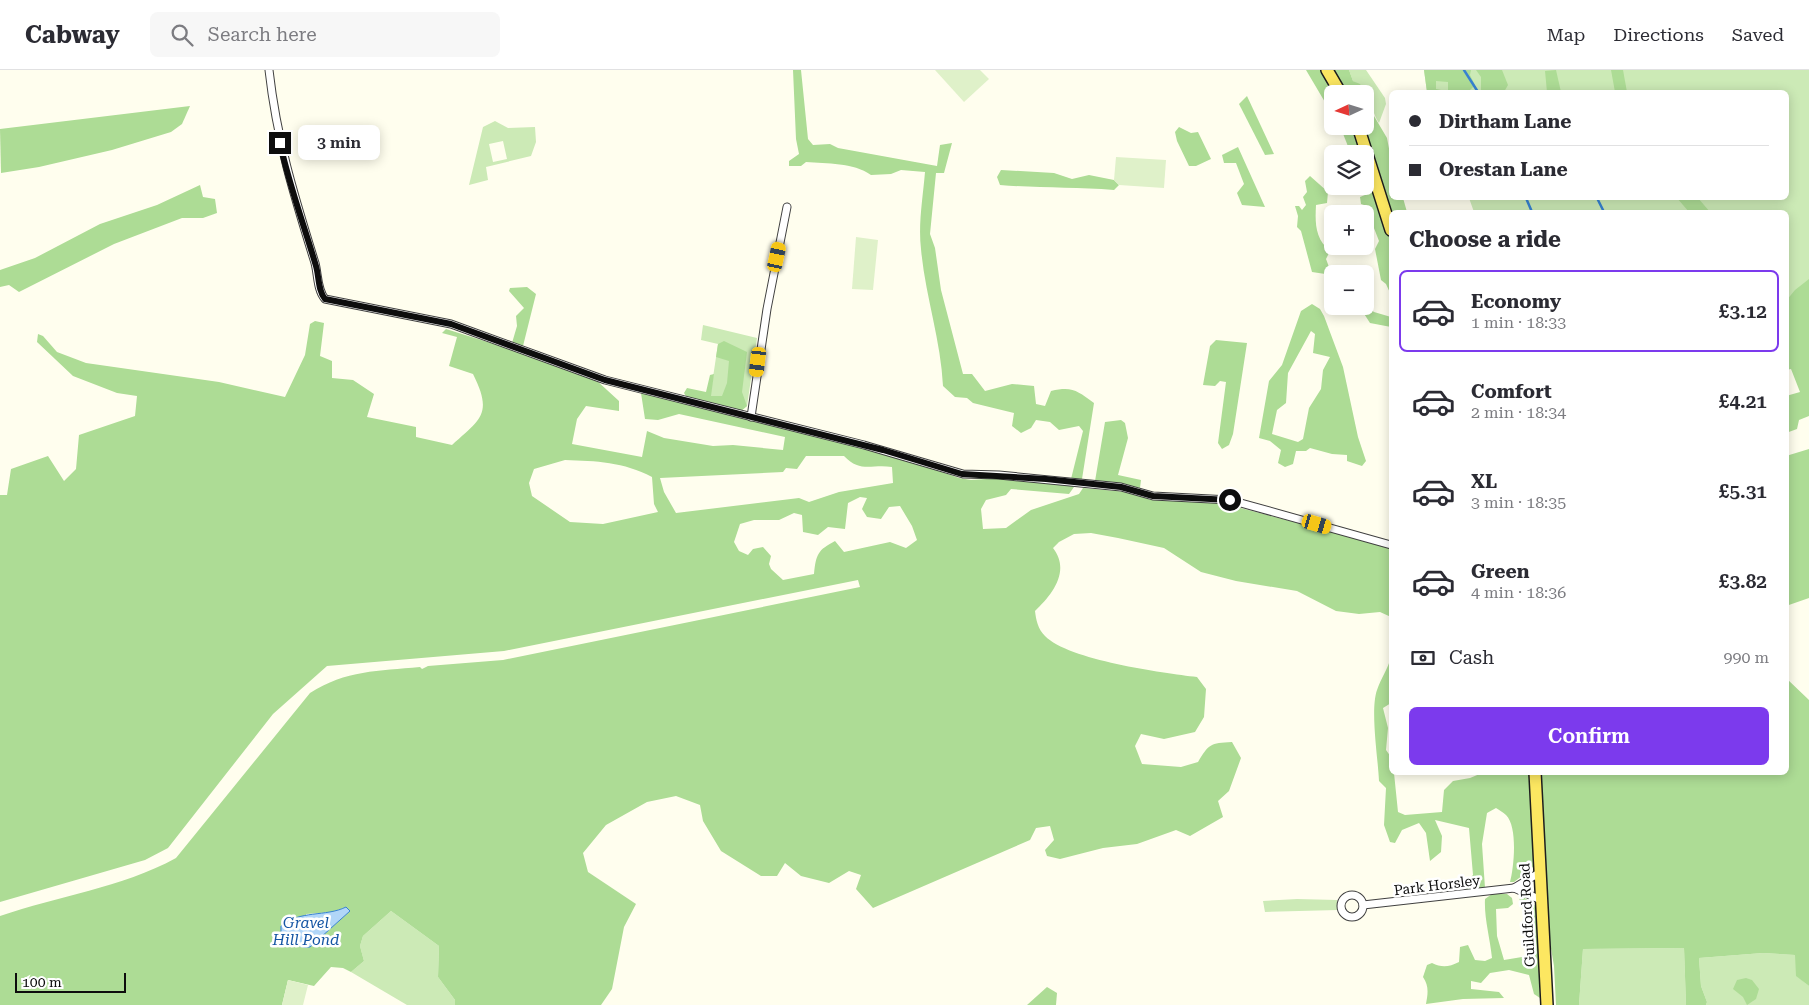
<!DOCTYPE html>
<meta charset="utf-8">
<style>
body{margin:0;font-family:"Roboto Serif",serif;background:#f7f7f7;color:#2b2b33;height:100vh;display:flex;flex-direction:column;font-size:19px;white-space:nowrap}
*{box-sizing:border-box;margin:0}
p{font-size:16px;color:#7c7c81}
.icon{flex:none;width:28px;height:28px;fill:none;stroke:currentColor;stroke-width:2;stroke-linecap:round;stroke-linejoin:round}
.map{position:relative;flex:1;overflow:hidden}
.drawer{position:absolute;left:1389px;top:140px;width:400px;height:565px;display:flex;flex-direction:column;background:#fff;border-radius:8px;box-shadow:0 2px 12px #0003}
.drawer>*{flex:none}
.top-card{position:absolute;left:1389px;top:20px;width:400px;height:110px;border-radius:8px;box-shadow:0 2px 12px #0003;display:grid;align-content:center;height:110px;padding:0 20px;background:#fff}
.needle{width:32px;rotate:266deg}
.fabs{position:absolute;left:1324px;top:15px;display:grid;gap:10px}
.fabs a{display:grid;place-items:center;width:50px;height:50px;border-radius:8px;background:#fff;box-shadow:0 2px 12px #0003;font-size:25px}
.scale{position:absolute;left:15px;bottom:12px;width:111px;box-sizing:border-box;padding-left:5px;border:2px solid #0d0d0d;border-top:0;font-size:14px;line-height:18px;white-space:nowrap;color:#0d0d0d;-webkit-text-stroke:4px #fff;paint-order:stroke}
.end{position:absolute;width:22px;height:22px;margin:-11px;border:6px solid #0d0d0d;background:#fff;box-shadow:0 0 0 2px #fff}
.from{border-radius:50%}
.bubble{position:absolute;height:35px;border-radius:8px;background:#fff;box-shadow:0 2px 12px #0003;font-size:16px;font-weight:600;line-height:35px;text-align:center}
.car{position:absolute;width:15px;height:30px;margin:-15px -8px;border-radius:6px;box-shadow:0 0 4px 1px #0007;background:linear-gradient(#f5c518 24%,#345 0 40%,#f5c518 0 76%,#345 0 86%,#f5c518 0)}
.top-card b{display:flex;align-items:center;gap:18px;height:48px;font-size:19px}
.top-card b+b{border-top:1px solid #e1e1e2}
.top-card i{width:12px;height:12px;background:#2b2b33}
ul{padding:0;list-style:none}
li{display:flex;align-items:center;gap:15px;height:82px;margin:0 10px 8px;padding:0 10px;border:2px solid transparent;border-radius:8px}
li div{flex:1}
li b{display:block;font-size:19px}
li em{font-style:normal;font-weight:600}
li.current{border-color:#7c3aed}
li>.icon{width:45px;height:45px;stroke-width:1.5}
h2{padding:0 20px;font-size:22px;line-height:60px}
.pay{display:flex;align-items:center;gap:12px;height:55px;padding:0 20px;font-size:19px}
.pay p{margin-inline-start:auto}
.cta{display:flex;gap:10px;margin-top:auto;padding:10px 20px}
.cta a{flex:1;height:58px;border-radius:8px;background:#7c3aed;color:#fff;font-size:20px;font-weight:600;line-height:58px;text-align:center}
header{display:flex;align-items:center;gap:30px;box-sizing:border-box;height:70px;padding:0 25px;background:#fff;border-bottom:1px solid #e1e1e2}
header strong{font-size:24px}
nav{display:flex;gap:28px;margin-inline-start:auto;font-size:18px}
.search{width:350px;height:45px;background:#f7f7f7;display:flex;align-items:center;gap:12px;box-sizing:border-box;padding:0 18px;border-radius:8px;color:#7c7c81;font-size:19px}
.map>svg:first-child{display:block}
.green{fill:#cceab6;fill-rule:evenodd}
.forest{fill:#addc95;fill-rule:evenodd}
.pitch{fill:#dff1c9}
.water{fill:#b1d6f8;stroke:#3682d1}
.lines{fill:none;stroke-linecap:round;stroke-linejoin:round}
.stream{stroke:#3682d1;stroke-width:2.5}
.street-casing{stroke:#404040;stroke-width:9}
.primary-casing{stroke:#1e1e1e;stroke-width:14}
.street{stroke:#fff;stroke-width:7}
.primary{stroke:#fce761;stroke-width:11}
.route{stroke:#0d0d0d;stroke-width:6}
.labels{text-anchor:middle;stroke-width:5;stroke-linejoin:round;paint-order:stroke}
.street-label{font-size:14px;fill:#0d0d0d;stroke:#fff}
.water-label{font-size:15px;font-style:italic;fill:#1354a3;stroke:#fff}
</style>
<header>
<strong>Cabway</strong>
<div class="search"><svg class="icon" aria-label="search" viewBox="0 0 24 24"><circle cx="10" cy="10" r="6"/><path d="M15 15l6 6"/></svg>Search here</div>
<nav><a>Map</a><a>Directions</a><a>Saved</a></nav>
</header>
<div class="map">
<svg width="1809" height="935" viewBox="0 0 1809 935">
<rect width="100%" height="100%" fill="#fffeee"/>
<g class="green">
<path d="M 1349,0 L 1366,0 L 1385,28 L 1386,34 L 1379,53 C 1370,40 1371,19 1353,11 Z"/>
<polygon points="1424,0 1809,0 1809,283 1786,293 1786,142 1474,142 1469,128 1786,128 1786,22 1427,22"/>
<path d="M 495,51 L 508,58 L 535,57 L 536,72 L 531,86 L 486,97 L 488,110 L 469,115 L 483,57 ZM 503,71 L 507,89 L 493,92 L 489,74 Z"/>
<polygon points="703,255 757,268 747,336 741,341 709,334 718,274 701,270"/>
<polygon points="1297,829 1337,830 1338,840 1265,842 1263,831"/>
<polygon points="391,841 439,876 438,907 455,930 455,935 407,935 351,902 364,891 360,876 363,866"/>
<polygon points="1684,878 1686,935 1579,935 1583,879"/>
<polygon points="1763,883 1796,885 1797,906 1809,916 1809,935 1706,935 1707,932 1701,916 1699,888"/>
</g>
<g class="forest">
<path d="M 793,0 L 801,0 L 808,69 L 813,75 L 830,74 L 838,78 L 937,96 L 940,75 L 952,73 L 944,103 L 936,103 L 930,164 L 935,178 L 941,220 L 963,304 L 972,304 L 985,321 L 1012,314 L 1034,316 L 1036,334 L 1045,336 L 1051,321 C 1073,316 1077,321 1094,333 L 1082,409 L 1071,409 L 1083,361 L 1079,356 L 1059,360 L 1050,352 L 1036,350 L 1031,358 L 1021,363 L 1012,356 L 1014,343 L 973,333 L 967,328 L 955,327 L 943,316 C 941,270 925,225 921,179 C 918,154 923,127 925,102 L 901,100 L 891,104 L 871,105 C 853,92 827,94 806,92 L 801,96 L 789,96 L 789,91 L 799,84 L 796,69 Z"/>
<polygon points="1306,0 1323,0 1338,24 1332,24 1332,44"/>
<polygon points="1330,0 1349,0 1353,11 1360,14 1374,37 1374,46 1387,68 1391,89 1391,128 1403,128 1407,142 1391,142 1362,56 1365,56 1365,24 1344,24"/>
<polygon points="1424,0 1471,0 1470,5 1475,15 1470,20 1448,20 1448,12 1436,11 1436,19 1441,20 1442,22 1427,22"/>
<polygon points="1476,0 1502,0 1508,15 1504,22 1481,22 1481,7"/>
<polygon points="1556,0 1561,22 1547,22 1545,1"/>
<polygon points="1611,0 1623,0 1627,22 1615,22"/>
<polygon points="1247,26 1274,84 1265,85 1239,34"/>
<polygon points="190,36 182,54 171,62 112,80 39,97 1,103 0,59"/>
<polygon points="1340,56 1354,56 1364,84 1351,84"/>
<polygon points="1179,57 1191,63 1198,62 1211,89 1196,96 1189,96 1177,71 1175,62"/>
<polygon points="1238,77 1265,137 1242,135 1237,123 1244,114 1236,93 1224,93 1222,85"/>
<polygon points="1365,92 1382,136 1391,169 1391,225 1386,214 1381,210 1375,179 1379,171 1372,153 1370,137 1361,134 1360,127 1365,125 1363,116 1365,116"/>
<path d="M 1001,100 L 1054,103 L 1072,109 L 1089,105 L 1114,110 L 1119,115 L 1114,120 C 1075,117 1038,118 1000,115 L 997,107 Z"/>
<path d="M 1310,106 L 1328,122 L 1327,133 L 1316,135 C 1315,153 1315,169 1330,181 L 1326,189 L 1332,205 L 1312,202 L 1301,161 L 1297,157 L 1298,146 L 1295,136 L 1299,136 L 1302,140 L 1306,135 L 1303,127 L 1307,122 L 1305,111 Z"/>
<polygon points="200,115 203,127 215,129 217,143 203,148 182,148 114,174 19,222 9,215 0,217 0,200 35,188 100,154 157,135"/>
<polygon points="1677,128 1698,128 1710,142 1689,142"/>
<polygon points="1809,209 1809,346 1799,350 1797,359 1786,363 1786,326 1800,322 1791,299 1786,300 1786,231 1795,220"/>
<polygon points="527,217 536,224 523,276 512,273 517,256 516,246 524,238 509,221 510,218"/>
<path d="M 1312,234 L 1320,239 L 1324,246 L 1343,297 L 1358,367 L 1366,391 L 1362,396 L 1347,391 L 1347,385 L 1332,384 L 1310,378 L 1306,381 L 1296,381 L 1293,394 L 1285,397 L 1278,393 L 1281,380 L 1270,371 L 1259,368 L 1269,311 L 1282,295 L 1301,241 ZM 1311,261 L 1315,264 L 1313,283 L 1330,287 L 1323,300 L 1321,319 L 1309,338 L 1303,369 L 1298,372 L 1272,364 L 1277,340 L 1286,333 L 1288,303 Z"/>
<polygon points="1365,235 1374,242 1391,247 1391,257 1370,253 1359,236"/>
<path d="M 315,251 L 324,253 L 320,286 L 332,291 L 332,308 L 353,310 L 374,324 L 367,347 L 416,357 L 416,367 L 452,375 C 481,349 493,344 473,304 L 449,296 L 457,267 L 442,263 L 446,259 L 520,282 L 595,309 L 619,331 L 619,341 L 586,336 L 577,349 L 572,374 L 642,387 L 647,361 L 664,368 L 713,376 L 733,375 L 783,380 L 785,367 L 679,344 L 658,350 L 645,349 L 641,323 L 897,386 L 959,408 L 971,410 L 1002,408 L 1072,415 L 1074,417 L 1069,424 L 1011,419 L 1006,425 L 986,430 L 981,439 L 983,459 L 1006,458 L 1031,440 L 1079,424 L 1083,418 L 1138,423 L 1150,430 L 1205,431 L 1229,435 L 1391,477 L 1391,547 L 1380,542 L 1359,544 L 1336,541 L 1297,521 L 1236,511 L 1201,502 L 1164,478 L 1118,468 L 1091,463 L 1074,464 L 1059,472 L 1053,478 C 1071,501 1052,525 1035,541 C 1036,550 1038,559 1045,566 C 1068,590 1163,603 1197,607 L 1206,619 L 1204,647 L 1195,662 L 1164,669 L 1141,664 L 1135,676 L 1142,694 L 1181,697 L 1198,692 C 1209,674 1210,673 1232,672 L 1241,688 L 1229,721 L 1218,731 L 1223,747 L 1190,766 L 1176,760 L 1137,774 L 1103,778 L 1060,789 L 1047,786 L 1045,780 L 1054,770 L 1050,756 L 1036,758 L 1030,770 L 873,838 L 856,819 L 861,805 L 849,801 L 829,813 L 801,806 L 785,793 L 777,806 L 761,806 L 721,781 L 703,751 L 700,735 L 676,726 L 647,732 L 606,755 L 583,783 L 588,802 L 636,834 L 624,857 L 612,919 L 601,935 L 455,935 L 455,930 L 438,907 L 439,876 L 391,841 L 363,866 L 360,876 L 364,891 L 351,902 L 343,898 L 331,897 L 314,916 L 288,910 L 282,935 L 0,935 L 0,846 C 58,826 121,818 176,788 L 310,623 C 346,600 378,601 420,597 L 422,599 L 428,596 L 503,590 L 860,517 L 858,510 L 504,581 L 327,596 L 273,644 L 168,778 L 145,790 L 0,832 L 0,425 L 7,425 L 11,399 L 48,386 L 64,411 L 76,399 L 79,365 L 135,346 L 137,326 L 117,323 L 73,306 L 37,272 L 38,264 L 43,266 L 57,282 L 86,293 L 219,312 L 285,327 L 305,285 L 310,254 ZM 806,386 L 844,386 C 860,403 871,394 892,397 L 893,413 L 839,422 L 809,432 L 799,428 L 676,443 L 664,422 L 660,408 L 783,402 L 786,398 L 797,399 ZM 565,390 C 596,391 624,392 652,407 L 654,434 L 658,442 L 603,454 L 570,452 L 532,426 L 529,413 L 534,399 ZM 860,427 L 867,428 L 862,439 L 867,447 L 881,449 L 889,437 L 900,436 L 912,456 L 917,470 L 906,478 L 890,472 L 844,482 L 835,471 C 818,480 816,484 814,504 L 783,510 L 771,499 L 769,494 L 771,486 L 763,477 L 753,479 L 748,485 L 739,481 L 734,472 L 740,454 L 754,450 L 779,450 L 794,443 L 802,445 L 803,462 L 818,465 L 828,457 L 845,459 L 848,433 ZM 346,837 L 350,841 L 310,877 L 306,844 L 333,842 Z"/>
<polygon points="1216,270 1247,273 1233,364 1229,375 1222,379 1218,373 1226,312 1220,311 1215,316 1203,315 1210,276"/>
<polygon points="724,271 747,282 742,322 747,336 741,341 687,328 684,323 687,318 706,322 710,305 714,304 711,326 722,326 727,313 729,291 716,287 718,274"/>
<polygon points="1121,350 1125,353 1128,368 1118,405 1141,410 1140,418 1095,411 1105,352"/>
<polygon points="1809,379 1809,528 1786,536 1786,386"/>
<path d="M 1391,587 L 1391,633 L 1383,638 L 1388,658 L 1386,680 L 1391,687 L 1391,702 L 1394,703 L 1398,742 L 1405,745 L 1442,742 L 1444,720 L 1453,711 L 1470,708 L 1482,703 L 1532,703 L 1536,793 L 1532,798 L 1514,812 L 1510,812 C 1514,797 1518,757 1506,745 C 1503,742 1499,740 1496,738 L 1487,743 L 1482,774 L 1485,818 L 1466,819 L 1465,813 L 1473,805 L 1469,758 L 1435,750 L 1442,766 L 1441,782 L 1430,791 L 1426,763 L 1419,753 L 1402,760 L 1395,773 L 1390,772 L 1384,755 L 1386,718 L 1379,711 C 1378,688 1370,640 1377,620 C 1381,608 1388,599 1391,587 Z"/>
<polygon points="1786,608 1809,630 1809,916 1796,906 1795,885 1763,883 1699,888 1701,916 1707,932 1706,935 1686,935 1684,878 1583,879 1579,935 1556,935 1554,896 1548,861 1541,703 1786,702"/>
<path d="M 1492,824 L 1507,824 L 1512,828 L 1513,834 L 1508,838 L 1496,839 L 1497,866 L 1504,890 L 1522,887 L 1529,883 L 1526,848 L 1519,828 L 1522,826 L 1536,836 L 1538,842 L 1540,928 L 1534,924 L 1529,905 L 1509,900 L 1490,903 L 1481,913 L 1471,911 L 1471,919 L 1499,922 L 1504,928 L 1463,929 L 1426,934 C 1428,923 1429,916 1423,907 L 1427,895 L 1432,893 C 1442,898 1449,897 1459,892 L 1460,877 L 1468,875 L 1475,890 L 1485,891 L 1492,888 C 1490,868 1484,848 1485,829 Z"/>
<polygon points="1746,908 1752,910 1759,919 1756,929 1747,935 1743,927 1733,919 1737,910"/>
<polygon points="1047,917 1057,923 1056,935 1027,935"/>
</g>
<g class="pitch">
<polygon points="935,0 980,0 989,9 964,32"/>
<polygon points="1116,87 1166,90 1164,118 1119,115 1114,110"/>
<polygon points="856,167 878,170 873,220 852,219"/>
<polygon points="288,910 308,915 303,935 282,935"/>
</g>
<path class="water" d="M 346,837 L 350,841 L 310,877 C 299,879 287,870 281,862 L 281,856 C 299,840 326,847 346,837 Z"/>
<g class="lines">
<g class="stream">
<polyline points="1464,0 1478,22"/>
<polyline points="1526,128 1532,142"/>
<polyline points="1597,128 1604,142"/>
</g>
<defs>
<g id="street">
<path d="M 269,0 C 277,71 294,125 315,193 C 318,204 317,220 325,229 L 451,254 L 605,310 L 864,375 L 963,404 L 999,405 L 1121,417 L 1153,426 L 1230,430 L 1391,475"/>
<polyline points="751,347 767,239 787,137"/>
<polyline points="1514,818 1539,803"/>
<circle cx="1352" cy="836" r="11"/>
<polyline points="1363,835 1514,818 1541,830"/>
</g>
<g id="primary">
<polyline points="1327,0 1341,24"/>
<polyline points="1358,56 1391,160"/>
<polyline points="1535,702 1547,935"/>
</g>
</defs>
<use href="#street" class="street-casing"/>
<use href="#primary" class="primary-casing"/>
<use href="#street" class="street"/>
<use href="#primary" class="primary"/>
</g>
<g class="lines">
<path class="route" d="M 280,73 C 289,115 304,155 316,196 C 319,206 318,221 325,229 L 451,254 L 605,310 L 883,380 L 962,404 L 1046,409 L 1121,417 L 1153,426 L 1230,430"/>
</g>
<g class="labels">
<g class="street-label">
<text transform="translate(1437 815) rotate(-7)" y="5">Park Horsley</text>
<text transform="translate(1527 845) rotate(-93)" y="5">Guildford Road</text>
</g>
<g class="water-label">
<text x="306" y="858">Gravel<tspan x="306" dy="17">Hill Pond</tspan></text>
</g>
</g>
</svg>
<div class="fabs">
<a><svg class="needle" viewBox="-14 -14 28 28"><path d="M0-13l5 13h-10z" fill="#e53935"/><path d="M0 13l5-13h-10z" fill="#7c7c81"/></svg></a>
<a><svg class="icon" aria-label="layers" viewBox="0 0 24 24"><path d="M12 4l9 5-9 5-9-5zM3 14l9 5 9-5"/></svg></a>
<a>+</a>
<a>−</a>
</div>
<div class="scale">100 m</div>
<i class="end from" style="left:1230px;top:430px"></i>
<i class="end" style="left:280px;top:73px"></i>
<div class="bubble" style="left:298px;top:55px;width:82px">3 min</div>
<i class="car" style="left:777px;top:187px;rotate:12deg"></i>
<i class="car" style="left:758px;top:292px;rotate:187deg"></i>
<i class="car" style="left:1317px;top:454px;rotate:106deg"></i>
<div class="top-card">
<b><i class="from"></i>Dirtham Lane</b>
<b><i></i>Orestan Lane</b>
</div>
<section class="drawer">
<h2>Choose a ride</h2>
<ul>
<li class="current"><svg class="icon" aria-label="car" viewBox="0 0 24 24"><path d="M5 17H2v-5l4-1 3-4h7l3 4 3 1v5h-3M9 17h6M6 11h13"/><circle cx="7" cy="17" r="2"/><circle cx="17" cy="17" r="2"/></svg><div><b>Economy</b><p>1 min · 18:33</p></div><em>£3.12</em></li>
<li><svg class="icon" aria-label="car" viewBox="0 0 24 24"><path d="M5 17H2v-5l4-1 3-4h7l3 4 3 1v5h-3M9 17h6M6 11h13"/><circle cx="7" cy="17" r="2"/><circle cx="17" cy="17" r="2"/></svg><div><b>Comfort</b><p>2 min · 18:34</p></div><em>£4.21</em></li>
<li><svg class="icon" aria-label="car" viewBox="0 0 24 24"><path d="M5 17H2v-5l4-1 3-4h7l3 4 3 1v5h-3M9 17h6M6 11h13"/><circle cx="7" cy="17" r="2"/><circle cx="17" cy="17" r="2"/></svg><div><b>XL</b><p>3 min · 18:35</p></div><em>£5.31</em></li>
<li><svg class="icon" aria-label="car" viewBox="0 0 24 24"><path d="M5 17H2v-5l4-1 3-4h7l3 4 3 1v5h-3M9 17h6M6 11h13"/><circle cx="7" cy="17" r="2"/><circle cx="17" cy="17" r="2"/></svg><div><b>Green</b><p>4 min · 18:36</p></div><em>£3.82</em></li>
</ul>
<div class="pay"><svg class="icon" aria-label="cash" viewBox="0 0 24 24"><path d="M3 7h18v10H3z"/><circle cx="12" cy="12" r="2"/></svg>Cash<p>990 m</p></div>
<div class="cta"><a>Confirm</a></div>
</section>
</div>
